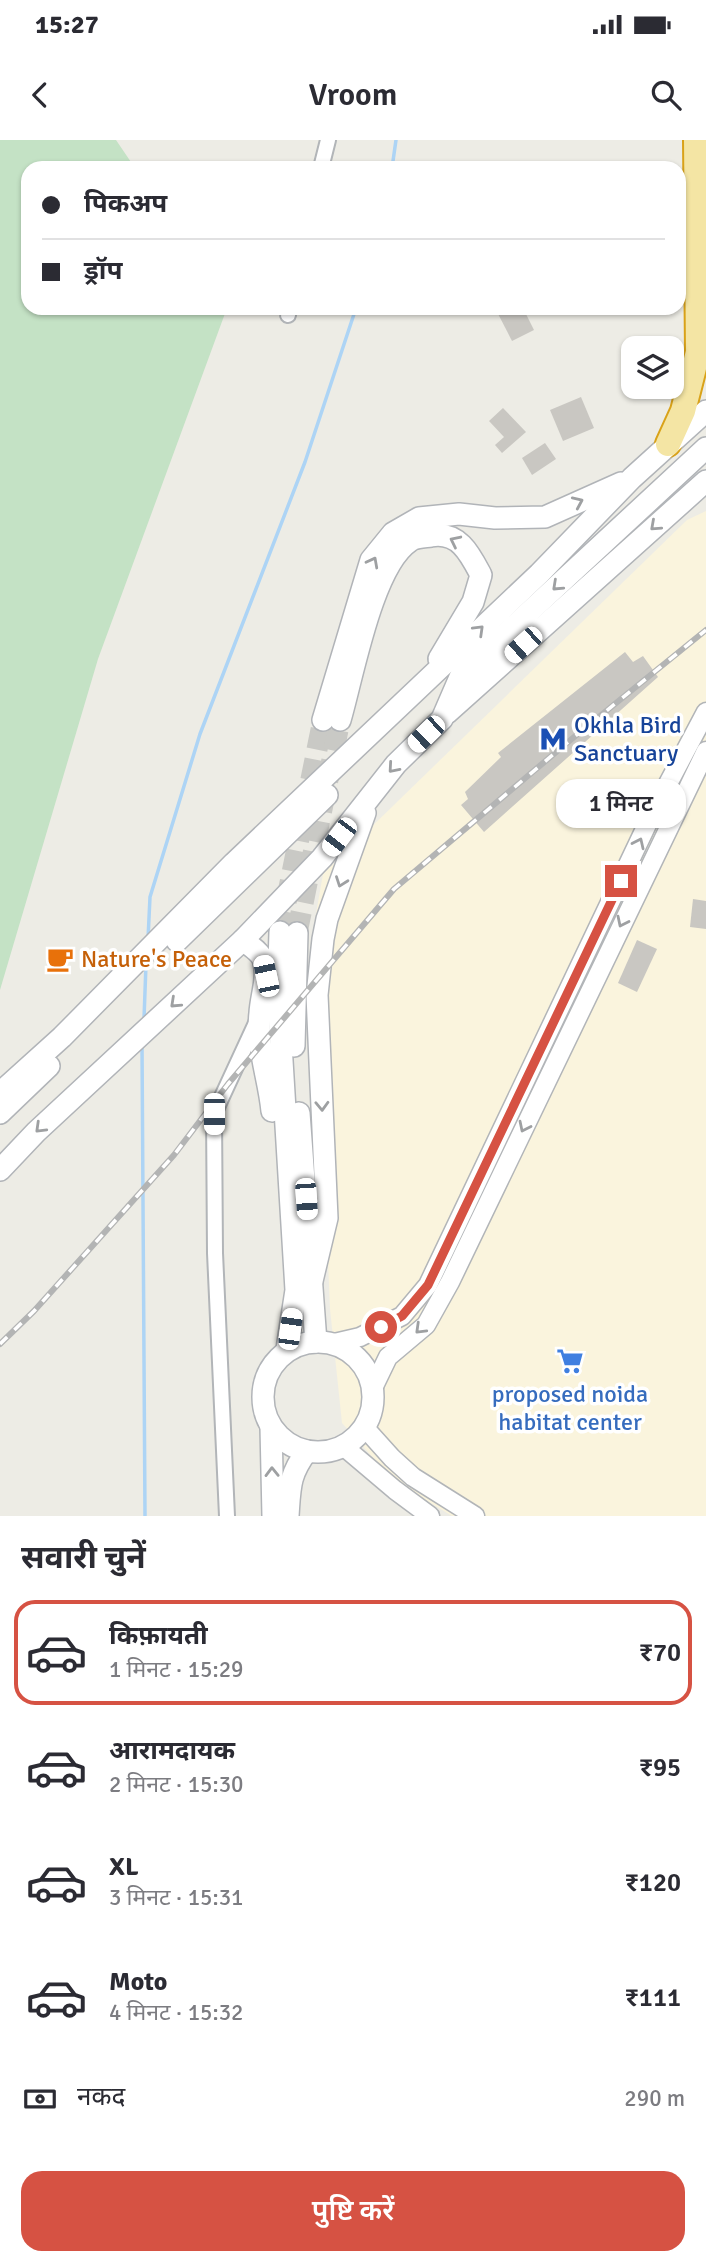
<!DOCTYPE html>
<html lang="hi">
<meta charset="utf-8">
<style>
body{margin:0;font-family:Signika,"Noto Sans Devanagari",sans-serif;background:#f7f7f7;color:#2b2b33;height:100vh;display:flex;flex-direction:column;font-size:26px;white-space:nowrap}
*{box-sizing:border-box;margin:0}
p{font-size:23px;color:#7c7c81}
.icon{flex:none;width:38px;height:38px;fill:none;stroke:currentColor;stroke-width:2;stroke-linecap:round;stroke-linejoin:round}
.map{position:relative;height:1376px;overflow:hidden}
.sheet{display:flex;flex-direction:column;background:#fff;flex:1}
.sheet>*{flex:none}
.guide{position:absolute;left:21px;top:21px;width:665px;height:154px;border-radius:21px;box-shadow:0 2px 5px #0004;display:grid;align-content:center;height:154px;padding:0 21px;background:#fff}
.buttons{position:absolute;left:621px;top:196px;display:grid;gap:14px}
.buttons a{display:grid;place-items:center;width:63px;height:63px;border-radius:14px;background:#fff;box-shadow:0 2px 5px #0004;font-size:35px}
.end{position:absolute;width:32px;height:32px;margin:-16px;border:9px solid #d65243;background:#fff;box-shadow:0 0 0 4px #fff}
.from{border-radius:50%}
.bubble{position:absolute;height:49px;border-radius:21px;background:#fff;box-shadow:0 2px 5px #0004;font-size:23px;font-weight:600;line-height:49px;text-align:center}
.car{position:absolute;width:21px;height:42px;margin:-21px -10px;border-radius:9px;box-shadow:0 0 5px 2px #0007;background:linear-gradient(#fff 24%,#345 0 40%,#fff 0 76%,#345 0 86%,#fff 0)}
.guide b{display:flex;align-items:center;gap:24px;height:66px;font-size:26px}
.guide b+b{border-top:2px solid #e1e1e2}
.guide i{width:18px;height:18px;background:#2b2b33}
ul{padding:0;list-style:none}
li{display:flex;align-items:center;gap:21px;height:105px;margin:0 14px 10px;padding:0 7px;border:4px solid transparent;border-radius:21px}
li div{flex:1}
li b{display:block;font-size:26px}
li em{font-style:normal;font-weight:600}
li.active{border-color:#d65243}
li>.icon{width:63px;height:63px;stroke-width:1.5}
h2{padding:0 21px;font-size:32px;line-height:84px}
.pay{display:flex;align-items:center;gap:18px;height:77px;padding:0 21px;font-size:26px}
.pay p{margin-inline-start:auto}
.button{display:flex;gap:14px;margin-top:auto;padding:14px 21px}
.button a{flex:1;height:80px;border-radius:21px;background:#d65243;color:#fff;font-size:28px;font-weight:600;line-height:80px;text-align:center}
.status{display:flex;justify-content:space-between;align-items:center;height:49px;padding:0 35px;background:#fff;direction:ltr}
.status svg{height:19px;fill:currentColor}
header{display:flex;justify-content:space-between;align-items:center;height:91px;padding:0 21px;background:#fff;font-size:32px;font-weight:600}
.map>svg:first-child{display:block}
.commercial{fill:#faf4dd}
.green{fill:#c4e2c5}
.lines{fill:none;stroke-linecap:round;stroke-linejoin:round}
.stream{stroke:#add4f5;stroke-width:3.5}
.building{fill:#c9c7c2}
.secondary-tunnel{stroke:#c9c9c5;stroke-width:21;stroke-dasharray:21 10;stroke-linecap:butt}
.minor-casing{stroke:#b2b5b8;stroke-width:18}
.tertiary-casing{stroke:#b2b5b8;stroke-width:21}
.secondary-casing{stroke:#b1b4b8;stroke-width:24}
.trunk-casing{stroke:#d9a219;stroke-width:28}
.minor{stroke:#fff;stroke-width:14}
.tertiary{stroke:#fff;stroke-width:18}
.secondary{stroke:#fff;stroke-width:21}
.trunk{stroke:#f4e5a4;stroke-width:24}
.rail-casing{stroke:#b3b4b4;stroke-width:6}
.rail{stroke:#fff;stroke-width:3.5;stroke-dasharray:10;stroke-linecap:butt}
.oneway{stroke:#9ea0a2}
.route{stroke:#d65243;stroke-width:9}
.labels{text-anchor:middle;stroke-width:7;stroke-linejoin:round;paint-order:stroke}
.transit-label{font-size:24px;fill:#164399;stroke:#fff;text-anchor:start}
.food-label{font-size:24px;fill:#c56008;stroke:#fff;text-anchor:start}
.shop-label{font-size:24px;fill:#366cbe;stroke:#fff}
</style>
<div class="status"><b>15:27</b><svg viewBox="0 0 49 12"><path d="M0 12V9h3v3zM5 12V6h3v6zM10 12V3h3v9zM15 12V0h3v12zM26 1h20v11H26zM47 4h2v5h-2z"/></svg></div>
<header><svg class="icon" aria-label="back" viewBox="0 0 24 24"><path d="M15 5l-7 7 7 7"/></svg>Vroom<svg class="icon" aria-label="search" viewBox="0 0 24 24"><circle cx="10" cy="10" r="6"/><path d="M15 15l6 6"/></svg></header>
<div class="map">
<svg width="706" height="1376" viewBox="0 0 706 1376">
<rect width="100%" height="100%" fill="#edece5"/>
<polygon class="commercial" points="706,371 706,1376 452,1376 393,1340 342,1283 330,1169 314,785 323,734 687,380"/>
<polygon class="green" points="0,0 116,0 135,28 28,28 28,168 227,168 98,519 0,850"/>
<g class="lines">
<g class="stream">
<polyline points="392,28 396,0"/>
<polyline points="148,799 150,757 200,594 305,322 356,168"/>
<polyline points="144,879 146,824"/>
<polyline points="142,904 145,1376"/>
</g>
</g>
<g class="building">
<polygon points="495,168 523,168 534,190 512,201"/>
<polygon points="581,257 594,288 563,301 550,270"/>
<polygon points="503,268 526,292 502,313 495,305 504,297 489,281"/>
<polygon points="545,303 556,319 532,335 522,318"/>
<polygon points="625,512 633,522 643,516 658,537 484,692 461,665 468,659 465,652 501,617 498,613"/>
<polygon points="693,759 706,761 706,789 690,787"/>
<polygon points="637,800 657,809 637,852 618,843"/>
</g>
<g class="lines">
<g class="secondary-tunnel">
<polyline points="280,792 323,580"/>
<polyline points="297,793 340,580"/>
</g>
<defs>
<g id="minor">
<polyline points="321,28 328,0"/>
<polyline points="288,175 289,168"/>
<polyline points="227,1376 215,1113 214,974 256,883"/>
</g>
<g id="tertiary">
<polyline points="330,1204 360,1197 402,1176 428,1145 653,672 706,572"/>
<polyline points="374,1246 388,1217 426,1185 450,1142 706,611"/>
<polyline points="365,1288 392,1318 413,1337 475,1376"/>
<polyline points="343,1306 395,1350 430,1376"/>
</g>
<g id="secondary">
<polyline points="447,573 706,341"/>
<polyline points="323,580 371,420 393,393 419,378 459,374 495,378 545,377 621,343"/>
<path d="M 340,580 C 353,536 372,426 410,401 C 415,397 424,397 431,396 C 459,391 470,414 481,435 L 473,462 L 439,519"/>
<polyline points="280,792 278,855 296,1150 287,1209"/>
<path d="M 243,800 C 250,806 260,812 263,819 C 269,837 261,855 260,873 C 256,907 269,938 272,971"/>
<polyline points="177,801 327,655"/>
<polyline points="294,906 297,793"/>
<polyline points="0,953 62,897 234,723 539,434 632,338 706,271"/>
<polyline points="0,973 49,926"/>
<polyline points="299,973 316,1202"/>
<polyline points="0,1030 36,992 243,800 322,718 396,624 442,579 461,535 706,308"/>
<polyline points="312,1141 327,1078 317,855 323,799 327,779 365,673"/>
<circle cx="318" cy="1257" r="55"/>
<polyline points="271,1287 273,1376"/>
<path d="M 288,1376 C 290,1347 289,1335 307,1311"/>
</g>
<polyline id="trunk" points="668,304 683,271 698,212 696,0"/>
</defs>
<use href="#minor" class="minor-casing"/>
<use href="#tertiary" class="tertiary-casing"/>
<use href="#secondary" class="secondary-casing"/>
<use href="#trunk" class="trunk-casing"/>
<use href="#minor" class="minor"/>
<use href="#tertiary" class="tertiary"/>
<use href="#secondary" class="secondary"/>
<use href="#trunk" class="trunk"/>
<defs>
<polyline id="rail" points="0,1204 34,1171 174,1015 228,944 394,749 568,602 706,490"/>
</defs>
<use href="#rail" class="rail-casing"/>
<use href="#rail" class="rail"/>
</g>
<defs><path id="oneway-chevron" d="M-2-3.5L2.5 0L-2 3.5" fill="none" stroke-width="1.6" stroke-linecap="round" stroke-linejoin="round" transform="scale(1.75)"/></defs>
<g class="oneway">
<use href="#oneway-chevron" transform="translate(578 362) rotate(-24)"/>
<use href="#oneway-chevron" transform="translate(655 386) rotate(138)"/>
<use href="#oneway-chevron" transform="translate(455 401) rotate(-154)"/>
<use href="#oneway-chevron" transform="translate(373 422) rotate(-62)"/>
<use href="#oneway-chevron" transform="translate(557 446) rotate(137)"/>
<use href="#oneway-chevron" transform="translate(479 490) rotate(-44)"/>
<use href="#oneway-chevron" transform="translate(393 628) rotate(131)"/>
<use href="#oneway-chevron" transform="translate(639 703) rotate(-65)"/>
<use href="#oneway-chevron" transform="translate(341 742) rotate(110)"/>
<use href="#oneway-chevron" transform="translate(622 782) rotate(116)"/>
<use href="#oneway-chevron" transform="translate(175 863) rotate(137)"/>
<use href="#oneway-chevron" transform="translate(322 966) rotate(88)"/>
<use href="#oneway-chevron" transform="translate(524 987) rotate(116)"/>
<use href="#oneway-chevron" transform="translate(40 988) rotate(136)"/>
<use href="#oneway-chevron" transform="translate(420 1189) rotate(136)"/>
<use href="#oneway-chevron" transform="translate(272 1332) rotate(-91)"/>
</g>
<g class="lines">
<polyline class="route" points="381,1187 402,1176 428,1145 621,741"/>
</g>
<defs>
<symbol id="metro-bare" viewBox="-9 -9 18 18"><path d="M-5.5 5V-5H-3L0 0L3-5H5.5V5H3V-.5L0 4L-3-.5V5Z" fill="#1a4fb4" stroke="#fff" stroke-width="2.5" paint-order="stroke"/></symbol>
<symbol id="cafe-bare" viewBox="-9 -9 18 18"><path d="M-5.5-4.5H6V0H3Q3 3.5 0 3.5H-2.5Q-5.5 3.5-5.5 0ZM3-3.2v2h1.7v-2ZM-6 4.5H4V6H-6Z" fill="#e8710a" stroke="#fff" stroke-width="2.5" paint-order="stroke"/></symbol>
<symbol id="supermarket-bare" viewBox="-9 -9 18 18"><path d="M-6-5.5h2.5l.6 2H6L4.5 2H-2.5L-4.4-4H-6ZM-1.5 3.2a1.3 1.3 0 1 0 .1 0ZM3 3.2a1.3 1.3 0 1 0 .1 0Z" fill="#3f7fe0" stroke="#fff" stroke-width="2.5" paint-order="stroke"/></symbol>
</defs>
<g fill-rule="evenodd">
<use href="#metro-bare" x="534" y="580" width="38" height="38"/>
<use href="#cafe-bare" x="41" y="800" width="38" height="38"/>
<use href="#supermarket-bare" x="551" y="1202" width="38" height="38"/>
</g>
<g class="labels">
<g class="transit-label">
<text x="574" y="593">Okhla Bird<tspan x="574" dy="28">Sanctuary</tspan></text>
</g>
<g class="food-label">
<text x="81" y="827">Nature's Peace</text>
</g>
<g class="shop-label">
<text x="570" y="1262">proposed noida<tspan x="570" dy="28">habitat center</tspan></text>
</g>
</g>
</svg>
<div class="buttons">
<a><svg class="icon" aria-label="layers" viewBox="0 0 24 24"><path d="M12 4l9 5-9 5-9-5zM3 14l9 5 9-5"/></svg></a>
</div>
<i class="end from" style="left:381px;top:1187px"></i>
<i class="end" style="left:621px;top:741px"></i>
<div class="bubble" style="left:556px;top:639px;width:130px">1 मिनट</div>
<i class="car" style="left:523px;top:505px;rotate:228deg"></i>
<i class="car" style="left:426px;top:594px;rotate:226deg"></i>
<i class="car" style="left:339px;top:697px;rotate:217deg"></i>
<i class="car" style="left:266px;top:836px;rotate:348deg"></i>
<i class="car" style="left:214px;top:974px;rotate:180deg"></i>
<i class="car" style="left:306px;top:1059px;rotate:176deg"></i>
<i class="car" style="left:290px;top:1189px;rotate:8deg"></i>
<div class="guide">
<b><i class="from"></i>पिकअप</b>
<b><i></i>ड्रॉप</b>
</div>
</div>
<section class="sheet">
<h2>सवारी चुनें</h2>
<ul>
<li class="active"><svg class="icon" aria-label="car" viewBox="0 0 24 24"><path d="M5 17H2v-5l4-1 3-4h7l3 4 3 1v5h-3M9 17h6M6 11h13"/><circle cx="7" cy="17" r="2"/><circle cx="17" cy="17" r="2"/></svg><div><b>किफ़ायती</b><p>1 मिनट · 15:29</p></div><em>₹70</em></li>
<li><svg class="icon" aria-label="car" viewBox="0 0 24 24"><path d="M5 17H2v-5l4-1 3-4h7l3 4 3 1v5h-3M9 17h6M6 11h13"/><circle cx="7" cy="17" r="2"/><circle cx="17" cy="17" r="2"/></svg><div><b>आरामदायक</b><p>2 मिनट · 15:30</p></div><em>₹95</em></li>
<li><svg class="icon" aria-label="car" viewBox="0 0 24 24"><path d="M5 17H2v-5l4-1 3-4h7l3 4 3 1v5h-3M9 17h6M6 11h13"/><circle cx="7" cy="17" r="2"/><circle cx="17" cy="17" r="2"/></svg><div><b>XL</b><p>3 मिनट · 15:31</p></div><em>₹120</em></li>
<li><svg class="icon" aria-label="car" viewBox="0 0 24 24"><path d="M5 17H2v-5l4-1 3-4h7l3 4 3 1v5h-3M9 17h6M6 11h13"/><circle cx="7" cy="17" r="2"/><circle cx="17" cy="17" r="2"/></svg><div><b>Moto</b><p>4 मिनट · 15:32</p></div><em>₹111</em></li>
</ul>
<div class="pay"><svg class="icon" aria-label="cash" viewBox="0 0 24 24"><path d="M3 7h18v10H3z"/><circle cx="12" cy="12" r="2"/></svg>नकद<p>290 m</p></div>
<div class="button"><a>पुष्टि करें</a></div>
</section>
